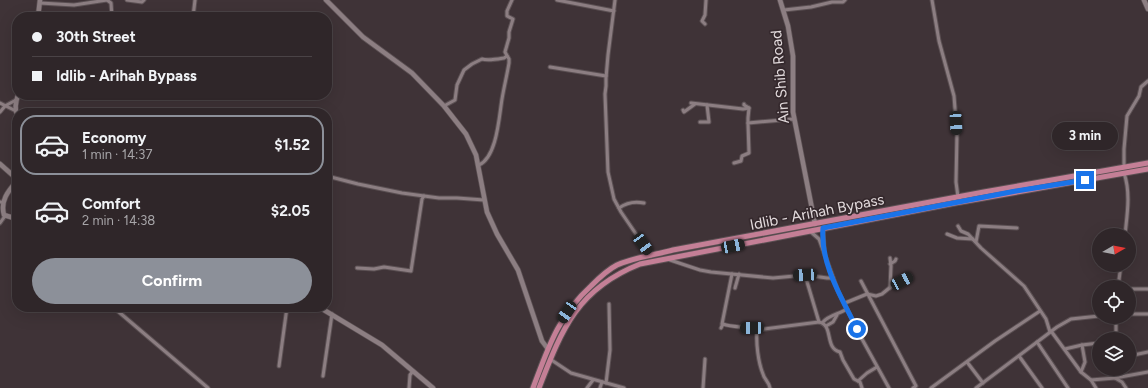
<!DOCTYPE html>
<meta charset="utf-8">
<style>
body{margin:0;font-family:Figtree,sans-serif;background:#3b3235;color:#f1f3f6;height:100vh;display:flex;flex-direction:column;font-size:15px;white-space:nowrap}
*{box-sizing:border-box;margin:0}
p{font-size:13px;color:#a7a5a8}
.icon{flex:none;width:22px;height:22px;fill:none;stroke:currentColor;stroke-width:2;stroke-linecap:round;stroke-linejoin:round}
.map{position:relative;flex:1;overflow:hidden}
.side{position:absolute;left:12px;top:108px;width:320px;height:204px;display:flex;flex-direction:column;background:#2f2629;border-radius:16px;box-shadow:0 4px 16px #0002,0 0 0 1px #4a4346}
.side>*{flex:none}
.top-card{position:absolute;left:12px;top:12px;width:320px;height:88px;border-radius:16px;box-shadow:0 4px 16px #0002,0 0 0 1px #4a4346;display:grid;align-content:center;height:88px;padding:0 20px;background:#2f2629}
.needle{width:26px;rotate:81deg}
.fabs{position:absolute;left:1092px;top:228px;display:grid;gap:8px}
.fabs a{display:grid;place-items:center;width:44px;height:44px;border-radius:50%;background:#2f2629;box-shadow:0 4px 16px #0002,0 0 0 1px #4a4346;font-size:20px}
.end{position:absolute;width:18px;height:18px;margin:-9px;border:5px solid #1a73e8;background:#fff;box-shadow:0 0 0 2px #fff}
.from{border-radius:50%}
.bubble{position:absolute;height:28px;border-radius:14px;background:#2f2629;box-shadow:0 4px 16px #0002,0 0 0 1px #4a4346;font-size:13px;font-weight:700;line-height:28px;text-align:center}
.car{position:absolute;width:12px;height:24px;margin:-12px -6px;border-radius:5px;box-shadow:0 0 3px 1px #0007;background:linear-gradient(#222 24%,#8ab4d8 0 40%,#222 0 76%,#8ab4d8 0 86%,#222 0)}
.top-card b{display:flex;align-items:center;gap:14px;height:38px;font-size:15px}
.top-card b+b{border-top:1px solid #4a4346}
.top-card i{width:10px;height:10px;background:#f1f3f6}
ul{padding:7px 0 0;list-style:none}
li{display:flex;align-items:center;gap:12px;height:60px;margin:0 8px 6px;padding:0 12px;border:2px solid transparent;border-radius:16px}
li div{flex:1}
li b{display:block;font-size:15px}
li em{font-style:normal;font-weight:700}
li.on{border-color:#8c9099}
li>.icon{width:36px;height:36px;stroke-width:1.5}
.primary-button{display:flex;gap:8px;margin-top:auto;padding:8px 20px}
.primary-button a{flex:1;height:46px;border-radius:24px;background:#8c9099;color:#fff;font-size:16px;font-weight:700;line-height:46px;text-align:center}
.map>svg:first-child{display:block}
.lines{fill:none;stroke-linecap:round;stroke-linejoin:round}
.street-casing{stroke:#5b5053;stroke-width:5}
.secondary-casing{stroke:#5b5053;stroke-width:6}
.primary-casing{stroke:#5b5053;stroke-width:7}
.street{stroke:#8c7e82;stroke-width:3}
.secondary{stroke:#8c7e82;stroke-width:4.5}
.primary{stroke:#c47f96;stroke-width:5}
.route{stroke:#1a73e8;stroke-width:5}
.labels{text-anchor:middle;stroke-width:3.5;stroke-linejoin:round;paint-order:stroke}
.street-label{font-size:15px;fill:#e2dadc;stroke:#35292d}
</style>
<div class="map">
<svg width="1148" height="388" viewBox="0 0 1148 388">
<rect width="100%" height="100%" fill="#3f3337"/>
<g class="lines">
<defs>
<g id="street">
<polyline points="127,0 142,2 144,0"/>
<polyline points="557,0 614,11"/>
<polyline points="615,0 608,55 606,78 606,86 605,94 608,172 614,199 621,212 651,256"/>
<polyline points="932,0 939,41 954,96 957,134 956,182 958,197"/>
<polyline points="40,3 74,5 107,0 111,3 112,17"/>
<polyline points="784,10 811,7 832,2 843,2 845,0"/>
<polyline points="193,17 195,0"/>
<polyline points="705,24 702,21 705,15 706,0"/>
<polyline points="550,67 606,76"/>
<polyline points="0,103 16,111"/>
<polyline points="691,103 743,109 749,108"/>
<polyline points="744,104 744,105 749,108 748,118 748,123"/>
<path d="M 444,106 L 455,100 L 457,85 L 464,70 L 472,64 L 482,59 C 488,61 498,59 504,58 L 507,56"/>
<polyline points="683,110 684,112 695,104"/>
<polyline points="0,112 5,106 16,100"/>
<polyline points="700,122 709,122 707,105"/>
<polyline points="734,163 741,161 742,156 749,153 748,123 794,119"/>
<path d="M 479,165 C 497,157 499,117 502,99 C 504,87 507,75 509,63 L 509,59 L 505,52 L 509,38 L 509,32 L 513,19 L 507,16 L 507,11 L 512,0"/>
<polyline points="1124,167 1124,149 1127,116 1139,96 1141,87 1148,81"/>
<path d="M 1124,173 C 1131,193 1127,215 1125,235"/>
<polyline points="327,176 358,184 402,193 439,198 457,198 484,200"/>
<polyline points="0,202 1,202"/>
<path d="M 619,208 C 626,203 635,201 644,203"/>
<polyline points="0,223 5,216"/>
<polyline points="958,226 961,231 968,234 981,248 1024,286 1046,319 1050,332"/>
<polyline points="823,228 824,248"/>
<polyline points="811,232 819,239 838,291 862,339 889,388"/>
<polyline points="947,234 957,238 973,239"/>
<polyline points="976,242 979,226 1017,228"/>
<polyline points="890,258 891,266 890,288"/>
<polyline points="667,259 700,270 711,272 773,278 806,275 827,278 833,278"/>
<polyline points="890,264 895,261 896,259"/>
<polyline points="357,268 374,269 384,267 411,271 422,199 424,196"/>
<polyline points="861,281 916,386 913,388"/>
<polyline points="1118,287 1121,265"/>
<polyline points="735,288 739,274"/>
<polyline points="1129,289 1148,289"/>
<polyline points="845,303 867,294 876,296 882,294 893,285 910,276"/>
<polyline points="113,307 208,388"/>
<polyline points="1129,314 1148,314"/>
<polyline points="1116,317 1116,339"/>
<path d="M 819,322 C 834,325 824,348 840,352 L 843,360 L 854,379 L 860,382 L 862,388"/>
<path d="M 823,322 C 829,315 839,314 847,309"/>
<polyline points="722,324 732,274"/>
<polyline points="826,326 833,322 837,315"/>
<path d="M 721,328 L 723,324 C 734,328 746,326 757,330"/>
<polyline points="1051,331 1081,372 1091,380 1096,388"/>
<polyline points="1037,342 1068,388"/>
<polyline points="1065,349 1082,345 1099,343"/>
<polyline points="1019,356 1042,388"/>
<polyline points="1129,356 1148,352"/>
<polyline points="550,359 571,373 624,388"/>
<polyline points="967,362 983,383"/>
<polyline points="279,366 287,307"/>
<polyline points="1116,369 1115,378 1122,382 1126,388"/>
<polyline points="1081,372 1085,362 1082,345"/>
<polyline points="323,376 332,314"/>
<polyline points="1091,380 1115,378 1148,372"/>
<polyline points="858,381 867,373 877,367"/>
<polyline points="606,383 610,350 609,304"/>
<polyline points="409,388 410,375 413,371"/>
<polyline points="587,388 593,380"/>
<polyline points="600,388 602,382"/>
<polyline points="703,388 705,359"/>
<path d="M 770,388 C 769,382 764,379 763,374 C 758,362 756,343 757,330 L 819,322 L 805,275"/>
<polyline points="931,388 995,341 1040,311"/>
<polyline points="976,388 1057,327 1071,319 1099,316"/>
</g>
<g id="secondary">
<polyline points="326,0 363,37 412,73 444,106 466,134 476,155 487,212 497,234 518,270 542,341 548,349"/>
<polyline points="780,0 788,26 793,56 793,112 815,224"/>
<polyline points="1144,0 1148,9"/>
<polyline points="38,17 40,0"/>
<path d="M 17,114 C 14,108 16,101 18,95"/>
<polyline points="0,164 17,179"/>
<path d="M 17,181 C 8,191 0,201 4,215 L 17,219"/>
<polyline points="319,307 382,345 433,388"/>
</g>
<g id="primary">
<path d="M 533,388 C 548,348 558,316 591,286 C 599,278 607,270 617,265 C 635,257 655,255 673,250 L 984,192 L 1148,163"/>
<path d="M 539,388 C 562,329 577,289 640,264 L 955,203 L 1148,169"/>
</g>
</defs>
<use href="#street" class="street-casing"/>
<use href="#secondary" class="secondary-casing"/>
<use href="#primary" class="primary-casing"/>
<use href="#street" class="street"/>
<use href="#secondary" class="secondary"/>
<use href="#primary" class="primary"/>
</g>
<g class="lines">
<path class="route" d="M 857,329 C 842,298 820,264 823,228 L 1016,191 L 1085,180"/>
</g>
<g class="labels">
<g class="street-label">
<text transform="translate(780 77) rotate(-95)" y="5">Ain Shib Road</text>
<text transform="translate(817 212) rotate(-11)" y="5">Idlib - Arihah Bypass</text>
</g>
</g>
</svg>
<div class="fabs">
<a><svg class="needle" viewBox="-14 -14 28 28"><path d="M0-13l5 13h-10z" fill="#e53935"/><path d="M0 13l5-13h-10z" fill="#a7a5a8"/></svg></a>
<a><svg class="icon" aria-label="locate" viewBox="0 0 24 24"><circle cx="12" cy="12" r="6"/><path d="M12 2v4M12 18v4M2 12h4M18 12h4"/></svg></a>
<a><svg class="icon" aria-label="layers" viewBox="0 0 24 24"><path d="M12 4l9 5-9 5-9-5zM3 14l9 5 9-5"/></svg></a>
</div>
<i class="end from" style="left:857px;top:329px"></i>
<i class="end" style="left:1085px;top:180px"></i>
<div class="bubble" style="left:1052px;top:122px;width:66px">3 min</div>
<i class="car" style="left:956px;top:123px;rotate:177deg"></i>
<i class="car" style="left:643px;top:244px;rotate:144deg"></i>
<i class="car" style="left:733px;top:246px;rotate:79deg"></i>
<i class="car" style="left:805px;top:275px;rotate:267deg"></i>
<i class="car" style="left:902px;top:281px;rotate:62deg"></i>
<i class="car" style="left:567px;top:312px;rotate:214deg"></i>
<i class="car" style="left:752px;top:328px;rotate:270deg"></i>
<div class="top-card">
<b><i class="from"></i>30th Street</b>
<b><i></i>Idlib - Arihah Bypass</b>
</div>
<section class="side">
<ul>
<li class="on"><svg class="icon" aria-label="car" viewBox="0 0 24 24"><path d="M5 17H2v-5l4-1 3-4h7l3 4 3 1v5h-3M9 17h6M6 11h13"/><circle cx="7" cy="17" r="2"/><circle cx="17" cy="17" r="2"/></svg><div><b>Economy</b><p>1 min · 14:37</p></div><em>$1.52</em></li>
<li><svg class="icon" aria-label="car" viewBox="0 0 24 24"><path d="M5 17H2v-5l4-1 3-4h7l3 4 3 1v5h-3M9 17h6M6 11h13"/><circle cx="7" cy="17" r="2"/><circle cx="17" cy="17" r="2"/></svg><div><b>Comfort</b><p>2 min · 14:38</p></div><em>$2.05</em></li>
</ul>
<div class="primary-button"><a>Confirm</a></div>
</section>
</div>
